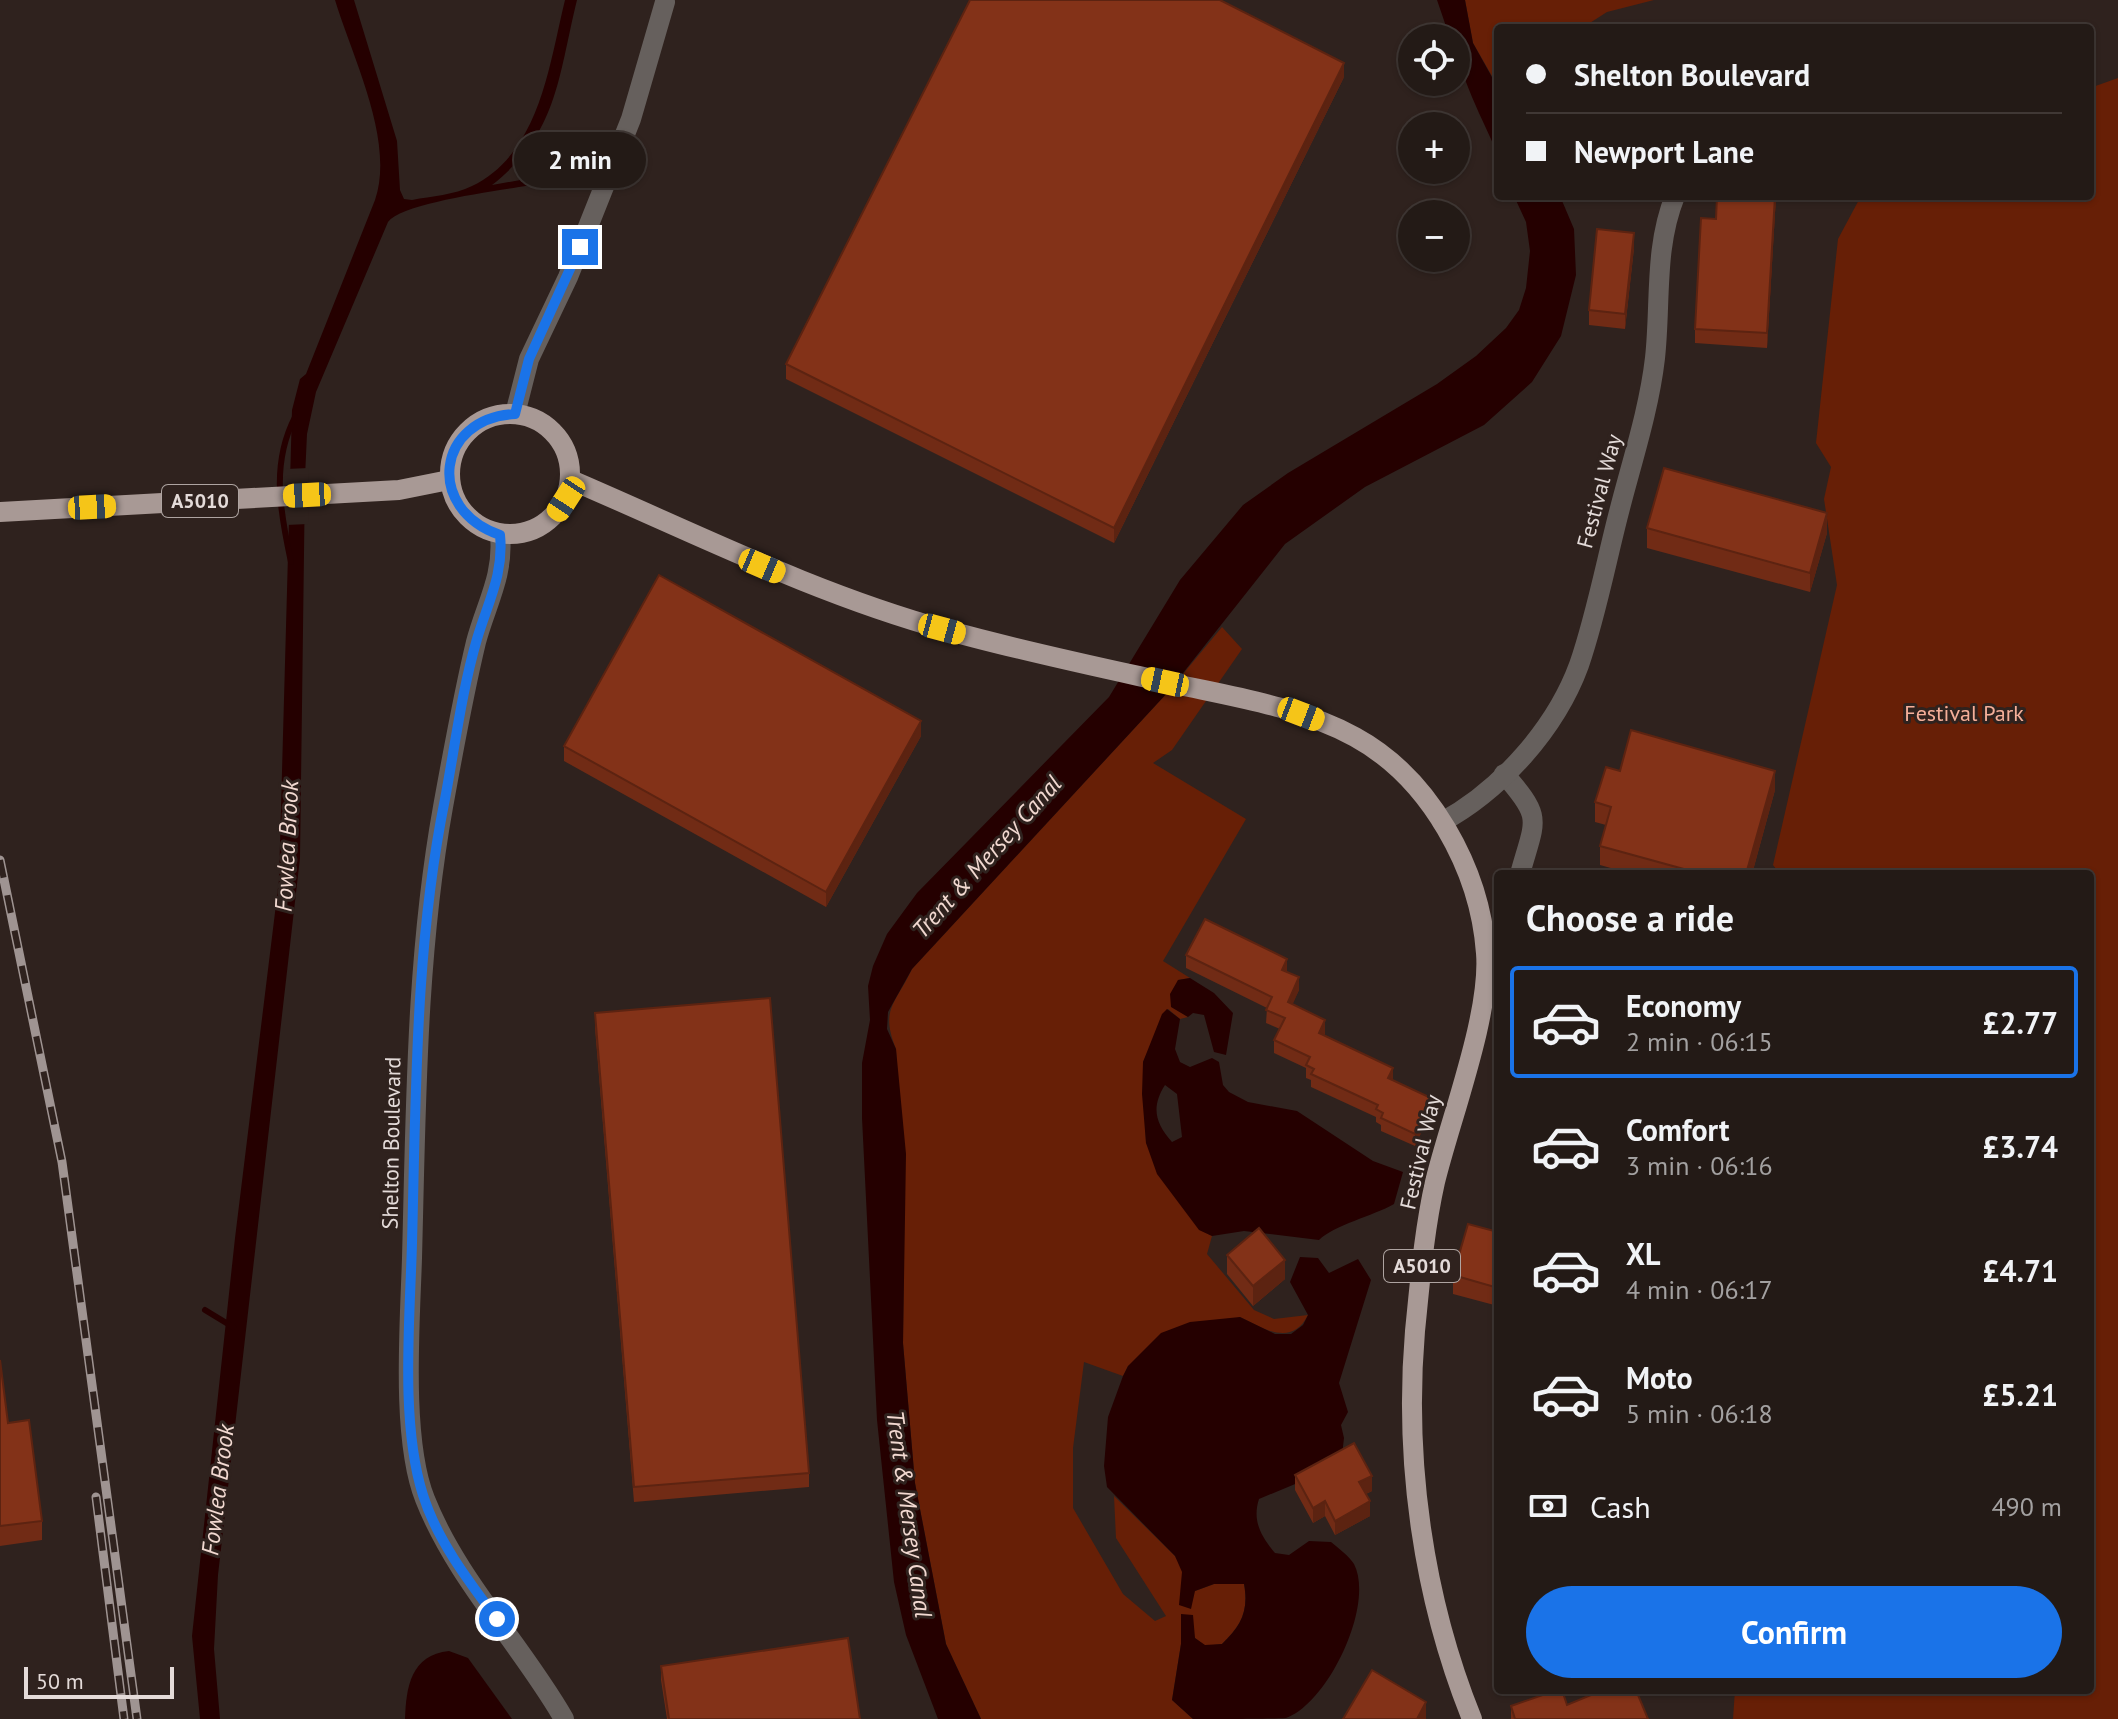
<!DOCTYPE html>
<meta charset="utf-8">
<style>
body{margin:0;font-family:"PT Sans",sans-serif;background:#2b231f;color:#f1f3f6;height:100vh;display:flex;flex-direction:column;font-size:30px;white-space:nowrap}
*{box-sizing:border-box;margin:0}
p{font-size:26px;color:#a3a1a1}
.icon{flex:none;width:44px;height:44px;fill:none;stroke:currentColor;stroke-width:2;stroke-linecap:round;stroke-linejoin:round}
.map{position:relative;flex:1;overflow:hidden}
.sheet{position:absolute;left:1494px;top:870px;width:600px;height:824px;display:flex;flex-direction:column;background:#231a16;border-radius:8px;box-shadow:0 2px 6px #0004,0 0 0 2px #403835}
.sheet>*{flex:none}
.hud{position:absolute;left:1494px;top:24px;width:600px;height:176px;border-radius:8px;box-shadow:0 2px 6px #0004,0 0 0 2px #403835;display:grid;align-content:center;height:176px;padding:0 32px;background:#231a16}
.tools{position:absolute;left:1398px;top:24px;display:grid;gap:16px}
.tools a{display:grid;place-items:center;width:72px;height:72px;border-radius:50%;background:#231a16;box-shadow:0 2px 6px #0004,0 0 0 2px #403835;font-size:40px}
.scale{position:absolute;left:24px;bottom:20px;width:150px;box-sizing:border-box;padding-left:8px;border:4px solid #e4dbd9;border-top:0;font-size:22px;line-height:28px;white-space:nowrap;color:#e4dbd9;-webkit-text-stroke:6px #2f221e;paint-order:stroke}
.end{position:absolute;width:36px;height:36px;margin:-18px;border:10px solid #1a73e8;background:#fff;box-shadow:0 0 0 4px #fff}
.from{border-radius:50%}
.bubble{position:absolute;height:56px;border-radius:28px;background:#231a16;box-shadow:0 2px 6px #0004,0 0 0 2px #403835;font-size:26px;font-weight:700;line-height:56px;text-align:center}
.car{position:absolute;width:24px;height:48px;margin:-24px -12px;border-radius:10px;box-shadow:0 0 6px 2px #0007;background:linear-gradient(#f5c518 24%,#345 0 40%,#f5c518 0 76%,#345 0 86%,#f5c518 0)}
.hud b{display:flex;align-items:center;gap:28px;height:76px;font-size:30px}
.hud b+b{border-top:2px solid #403835}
.hud i{width:20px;height:20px;background:#f1f3f6}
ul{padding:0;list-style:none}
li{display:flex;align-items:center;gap:24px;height:112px;margin:0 16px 12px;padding:0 16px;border:4px solid transparent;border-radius:8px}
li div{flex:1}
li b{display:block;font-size:30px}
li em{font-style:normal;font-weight:700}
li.selected{border-color:#1a73e8}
li>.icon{width:72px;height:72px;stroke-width:1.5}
h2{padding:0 32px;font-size:36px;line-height:96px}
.pay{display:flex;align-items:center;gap:20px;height:88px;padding:0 32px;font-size:30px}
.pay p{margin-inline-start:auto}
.action{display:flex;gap:16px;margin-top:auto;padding:16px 32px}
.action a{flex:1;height:92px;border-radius:48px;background:#1a73e8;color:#fff;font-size:32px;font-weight:700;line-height:92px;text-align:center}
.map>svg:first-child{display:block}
.green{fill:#671f06}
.water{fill:#250000;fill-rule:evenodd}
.pier{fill:#2f221e}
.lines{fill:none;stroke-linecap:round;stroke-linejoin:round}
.stream{stroke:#250000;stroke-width:6}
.minor{stroke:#66605d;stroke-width:20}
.primary{stroke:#a89995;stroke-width:20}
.rail-casing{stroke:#9f9492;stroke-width:9}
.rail{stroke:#2f221e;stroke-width:6;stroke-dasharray:18;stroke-linecap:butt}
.wall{fill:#712b15}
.shaded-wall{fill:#5c2311}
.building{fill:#833218;stroke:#5c2311;stroke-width:2}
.route{stroke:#1a73e8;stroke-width:10}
.labels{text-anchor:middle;stroke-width:6;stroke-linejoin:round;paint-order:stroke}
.shield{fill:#2f221e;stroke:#aea4a1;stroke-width:2}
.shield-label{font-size:20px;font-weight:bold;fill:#e4dbd9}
.street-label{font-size:22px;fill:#e4dbd9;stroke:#2f221e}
.park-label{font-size:22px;fill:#f5af99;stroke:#2f221e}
.water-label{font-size:24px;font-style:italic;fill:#f2d9d1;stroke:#2f221e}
</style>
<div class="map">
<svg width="2118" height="1719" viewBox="0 0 2118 1719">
<rect width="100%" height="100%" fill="#2f221e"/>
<g class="green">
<polygon points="1465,0 1654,0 1607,12 1582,28 1498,28 1496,83 1473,43"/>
<polygon points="2118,78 2118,1719 1733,1719 1735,1690 2090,1690 2090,874 1780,874 1773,865 1837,585 1824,499 1831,467 1816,443 1838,239 1861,196 2090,196 2090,88"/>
<path d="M 1222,627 L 1242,649 L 1172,750 L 1153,763 L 1246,819 L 1163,961 L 1190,978 L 1178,980 L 1172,1007 L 1188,1017 L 1180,1019 L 1168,1009 L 1143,1062 L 1146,1143 L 1199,1229 L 1212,1236 L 1207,1254 L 1254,1310 L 1274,1319 L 1308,1315 C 1292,1347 1264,1329 1240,1317 L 1128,1366 L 1123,1376 L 1084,1362 L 1073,1448 L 1073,1508 L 1123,1594 L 1155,1621 L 1166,1616 L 1116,1538 L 1114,1496 L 1175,1556 L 1195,1591 L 1214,1584 L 1244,1584 C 1249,1611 1241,1626 1222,1644 L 1205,1646 L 1195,1638 L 1181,1614 L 1181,1644 L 1172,1700 L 1193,1719 L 981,1719 L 946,1644 L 915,1483 L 903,1343 L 904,1235 L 896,1049 C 880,1009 895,1005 912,969 L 1168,692 Z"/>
</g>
<g class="water">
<path d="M 335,0 L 354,0 L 397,141 L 400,190 L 404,199 L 412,200 C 432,196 454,195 472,186 C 540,153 549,65 565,0 L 577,0 C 558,77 558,133 492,185 L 543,176 L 544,183 C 513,189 404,201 388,222 L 316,392 L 307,434 L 305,477 L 300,858 L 218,1575 L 214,1649 L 220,1719 L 200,1719 L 192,1636 L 235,1238 L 279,880 L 292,410 L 300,379 L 306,374 L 375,200 C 395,141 353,59 335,0 Z"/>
<path d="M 1437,0 L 1465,0 L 1473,43 L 1498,88 L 1498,155 C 1485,123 1456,72 1456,38 L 1450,38 Z"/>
<polygon points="1514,196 1560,196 1574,229 1576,275 1561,336 1532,382 1484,425 1365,487 1285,544 1168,692 912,969 888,1012 887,1029 896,1049 906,1154 903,1343 915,1483 946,1644 981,1719 938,1719 906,1635 894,1582 877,1420 862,1118 862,1063 870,1020 868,986 873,966 887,934 917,893 1109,697 1180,580 1243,505 1288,473 1437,384 1476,356 1506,328 1519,310 1526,288 1530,251 1526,222"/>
<polygon points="1190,978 1214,993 1233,1013 1226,1055 1214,1052 1204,1015 1193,1013 1188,1017 1171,1007 1170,994 1178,980"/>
<path d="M 1167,1009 L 1180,1019 L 1175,1049 L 1180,1062 L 1190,1067 L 1212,1058 L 1219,1062 L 1223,1085 L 1229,1092 L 1248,1102 L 1297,1111 L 1373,1161 L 1403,1172 L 1394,1204 C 1373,1216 1334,1225 1319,1240 L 1244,1231 L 1212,1236 L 1199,1230 L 1157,1174 L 1146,1143 L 1142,1094 L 1143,1062 L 1162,1014 ZM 1165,1085 L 1177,1094 L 1182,1137 L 1172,1142 C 1155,1123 1151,1107 1165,1085 Z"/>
<path d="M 1300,1257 L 1318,1258 L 1329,1273 L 1358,1259 L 1371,1280 L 1339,1383 L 1348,1412 L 1341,1425 L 1344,1438 L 1342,1455 L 1300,1482 L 1259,1499 C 1252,1521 1261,1536 1275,1553 L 1289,1555 L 1309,1541 L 1331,1542 C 1338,1548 1349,1556 1354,1564 C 1375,1605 1328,1703 1286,1718 C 1265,1719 1217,1719 1193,1719 L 1172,1700 L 1181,1644 L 1181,1614 L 1193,1615 L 1195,1638 L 1205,1645 L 1222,1644 C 1241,1626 1249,1611 1244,1584 L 1214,1584 L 1195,1591 L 1191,1609 L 1179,1605 L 1182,1572 L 1175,1556 L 1107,1487 L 1104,1466 L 1108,1417 L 1123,1376 L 1128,1366 L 1161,1333 L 1190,1322 L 1240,1317 L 1275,1334 L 1291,1334 L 1303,1325 L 1308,1315 L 1290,1282 Z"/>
<path d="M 449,1651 L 468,1658 L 512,1719 L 405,1719 C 406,1687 411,1655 449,1651 Z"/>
</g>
<polygon class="pier" points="309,468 308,524 286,525 286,469"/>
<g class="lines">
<g class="stream">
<path d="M 291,562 C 280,511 271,464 295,417"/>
<polyline points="205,1310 233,1327"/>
</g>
<g class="minor">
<polyline points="515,414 529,359 568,277 631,119 665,2"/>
<path d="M 500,535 C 504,576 486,604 476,642 C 463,696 453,752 443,807 C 416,957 416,1107 412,1258 C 410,1324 401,1439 425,1499 C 457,1580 521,1644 564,1719"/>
<path d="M 1504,774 C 1544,819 1535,819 1520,874"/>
<path d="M 1442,822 C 1501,790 1556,728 1579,665 C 1596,616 1606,562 1619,512 C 1632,461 1649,410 1655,358 C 1661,303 1654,248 1675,196"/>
</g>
<g class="primary">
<circle cx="510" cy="474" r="60"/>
<path d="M 571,480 C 695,533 815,594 946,630 C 1021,651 1098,667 1175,684 C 1235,697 1300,707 1355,737 C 1430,778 1480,869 1486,953 C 1491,1014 1450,1120 1435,1182 C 1424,1231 1420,1282 1415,1331 C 1404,1461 1423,1598 1472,1719"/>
<polyline points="0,512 399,490 449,480"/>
</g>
<defs>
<g id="rail">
<polyline points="0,860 62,1162 137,1719"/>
<polyline points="96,1497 124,1719"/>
</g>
</defs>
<use href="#rail" class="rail-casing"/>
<use href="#rail" class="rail"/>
</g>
<g class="wall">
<polygon points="1344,77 1114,543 786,379 786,364"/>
<polygon points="1776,196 1767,348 1695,343 1695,329 1716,219"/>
<polygon points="1634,248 1625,329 1589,325 1589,310"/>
<polygon points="1647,528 1827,533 1810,592 1647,548"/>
<polygon points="921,736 826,907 564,761 564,746"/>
<polygon points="1620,771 1775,790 1752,874 1632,874 1600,865 1600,846 1606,825 1595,822 1595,802"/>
<polygon points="1186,955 1287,972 1299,990 1292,1004 1325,1033 1324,1036 1393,1080 1431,1111 1415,1146 1381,1131 1381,1125 1376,1122 1376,1117 1311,1087 1311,1080 1306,1078 1306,1068 1274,1053 1274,1040 1280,1029 1266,1023 1267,1008 1186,968"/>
<polygon points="595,1013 809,1473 809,1487 634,1502 595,1028"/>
<polygon points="1498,1232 1498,1306 1453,1294 1453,1275"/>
<polygon points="1227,1255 1285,1279 1253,1306 1227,1274"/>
<polygon points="0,1360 8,1423 42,1521 42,1540 0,1546"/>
<polygon points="1295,1475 1372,1491 1366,1494 1370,1516 1335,1535 1325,1516 1313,1523 1295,1490"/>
<polygon points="661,1666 860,1719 667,1719 661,1680"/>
<polygon points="1567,1705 1648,1719 1511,1719 1511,1706"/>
</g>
<g class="shaded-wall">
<polygon points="1344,63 1344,77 1114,543 1114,528"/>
<polygon points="1775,196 1776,196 1767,348 1767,333"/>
<polygon points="1634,233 1634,248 1625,329 1625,314"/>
<polygon points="1827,513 1827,533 1810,592 1810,573"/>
<polygon points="921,721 921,736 826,907 826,892"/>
<polygon points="1775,771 1775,790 1752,874 1746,874"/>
<polygon points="1287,959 1287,972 1282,970"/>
<polygon points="1299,977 1299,990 1288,1015 1288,1002"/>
<polygon points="1325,1020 1325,1033 1319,1046 1319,1033"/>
<polygon points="1393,1068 1393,1081 1388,1078"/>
<polygon points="1431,1098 1431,1111 1415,1146 1415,1134"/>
<polygon points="1285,1260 1285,1279 1253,1306 1253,1286"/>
<polygon points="1372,1476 1372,1491 1359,1497 1359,1482"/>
<polygon points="1325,1501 1325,1516 1313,1523 1313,1508"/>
<polygon points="1370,1501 1370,1516 1335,1535 1335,1521"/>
<polygon points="1426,1702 1426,1719 1417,1719"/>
</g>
<g class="building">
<polygon points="970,0 1220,0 1344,63 1114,528 786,364"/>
<polygon points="1717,196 1775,196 1767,333 1695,329 1701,218 1716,219"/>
<polygon points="1597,229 1634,233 1625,314 1589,310"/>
<polygon points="1664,468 1827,513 1810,573 1647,528"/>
<polygon points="659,575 921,721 826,892 564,746"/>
<polygon points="1631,730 1775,771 1746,874 1702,874 1600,846 1611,807 1595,802 1606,767 1620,771"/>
<polygon points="1205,919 1287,959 1282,970 1299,977 1288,1002 1325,1020 1319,1033 1393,1068 1388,1078 1431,1098 1415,1134 1381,1118 1383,1113 1376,1109 1378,1105 1311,1074 1314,1069 1306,1065 1310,1057 1274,1040 1285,1018 1266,1010 1272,997 1186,955"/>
<polygon points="770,998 809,1473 634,1487 595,1013"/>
<polygon points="1468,1224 1498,1232 1498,1288 1453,1275"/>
<polygon points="1259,1228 1285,1260 1253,1286 1227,1255"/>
<polygon points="0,1360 8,1423 29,1420 42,1521 0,1526"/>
<polygon points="1354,1443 1372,1476 1359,1482 1370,1501 1335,1521 1325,1501 1313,1508 1295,1475"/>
<polygon points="848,1638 860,1719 669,1719 661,1666"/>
<polygon points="1372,1670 1426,1702 1417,1719 1343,1719"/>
<polygon points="1557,1690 1562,1690 1567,1705 1603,1690 1636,1690 1648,1719 1515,1719 1511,1706"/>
</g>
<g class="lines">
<path class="route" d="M 497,1619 C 469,1582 437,1540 423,1495 C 400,1423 410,1319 412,1243 C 416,1094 415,946 445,799 C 455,746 462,690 477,639 C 488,602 504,574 500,535 C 425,509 436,418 515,414 L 529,359 L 580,247"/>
</g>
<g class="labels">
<g class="shield">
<rect x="162" y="485" width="76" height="32" rx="6"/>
<rect x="1384" y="1250" width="76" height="32" rx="6"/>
</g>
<g class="shield-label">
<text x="200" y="508">A5010</text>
<text x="1422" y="1273">A5010</text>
</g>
<g class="street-label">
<text transform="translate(1599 491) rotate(-75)" y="8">Festival Way</text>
<text transform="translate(391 1143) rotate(-89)" y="8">Shelton Boulevard</text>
<text transform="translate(1420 1152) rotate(-77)" y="8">Festival Way</text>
</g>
<g class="park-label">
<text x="1964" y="721">Festival Park</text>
</g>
<g class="water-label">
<text transform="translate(287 846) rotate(-87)" y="8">Fowlea Brook</text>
<text transform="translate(987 857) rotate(-48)" y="8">Trent &amp; Mersey Canal</text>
<text transform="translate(218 1490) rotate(-83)" y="8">Fowlea Brook</text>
<text transform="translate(909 1514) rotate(82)" y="8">Trent &amp; Mersey Canal</text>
</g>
</g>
</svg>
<div class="tools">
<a><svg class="icon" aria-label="locate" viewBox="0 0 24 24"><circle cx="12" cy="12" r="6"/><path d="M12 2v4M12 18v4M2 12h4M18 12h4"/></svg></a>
<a>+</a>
<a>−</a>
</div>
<div class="scale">50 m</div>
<i class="end from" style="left:497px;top:1619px"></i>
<i class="end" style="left:580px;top:247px"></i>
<div class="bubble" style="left:514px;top:132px;width:132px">2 min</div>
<i class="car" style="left:307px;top:495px;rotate:267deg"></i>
<i class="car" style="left:566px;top:499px;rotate:213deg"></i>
<i class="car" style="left:92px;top:507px;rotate:87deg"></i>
<i class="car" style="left:762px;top:566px;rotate:113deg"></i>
<i class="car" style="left:942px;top:629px;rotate:105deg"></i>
<i class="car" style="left:1165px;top:682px;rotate:282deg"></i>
<i class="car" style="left:1301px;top:714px;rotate:111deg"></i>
<div class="hud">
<b><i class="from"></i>Shelton Boulevard</b>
<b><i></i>Newport Lane</b>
</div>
<section class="sheet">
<h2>Choose a ride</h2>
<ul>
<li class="selected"><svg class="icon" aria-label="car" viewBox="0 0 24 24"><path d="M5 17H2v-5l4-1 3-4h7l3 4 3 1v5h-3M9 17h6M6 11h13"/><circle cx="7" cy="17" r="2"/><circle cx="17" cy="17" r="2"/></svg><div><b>Economy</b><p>2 min · 06:15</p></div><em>£2.77</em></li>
<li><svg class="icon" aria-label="car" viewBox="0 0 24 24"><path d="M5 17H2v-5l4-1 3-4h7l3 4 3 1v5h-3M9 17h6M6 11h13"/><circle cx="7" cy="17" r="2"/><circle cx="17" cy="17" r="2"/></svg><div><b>Comfort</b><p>3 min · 06:16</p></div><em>£3.74</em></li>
<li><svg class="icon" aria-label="car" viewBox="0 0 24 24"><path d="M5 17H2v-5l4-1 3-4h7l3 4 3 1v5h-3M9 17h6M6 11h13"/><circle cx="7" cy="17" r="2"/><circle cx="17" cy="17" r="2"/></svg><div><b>XL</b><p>4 min · 06:17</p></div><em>£4.71</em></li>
<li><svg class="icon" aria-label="car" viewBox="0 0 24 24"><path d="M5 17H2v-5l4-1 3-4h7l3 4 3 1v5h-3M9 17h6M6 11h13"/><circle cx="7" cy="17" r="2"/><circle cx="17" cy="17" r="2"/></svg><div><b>Moto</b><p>5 min · 06:18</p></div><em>£5.21</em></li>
</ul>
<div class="pay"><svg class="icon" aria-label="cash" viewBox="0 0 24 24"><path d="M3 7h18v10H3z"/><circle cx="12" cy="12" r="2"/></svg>Cash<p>490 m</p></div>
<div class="action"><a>Confirm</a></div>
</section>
</div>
